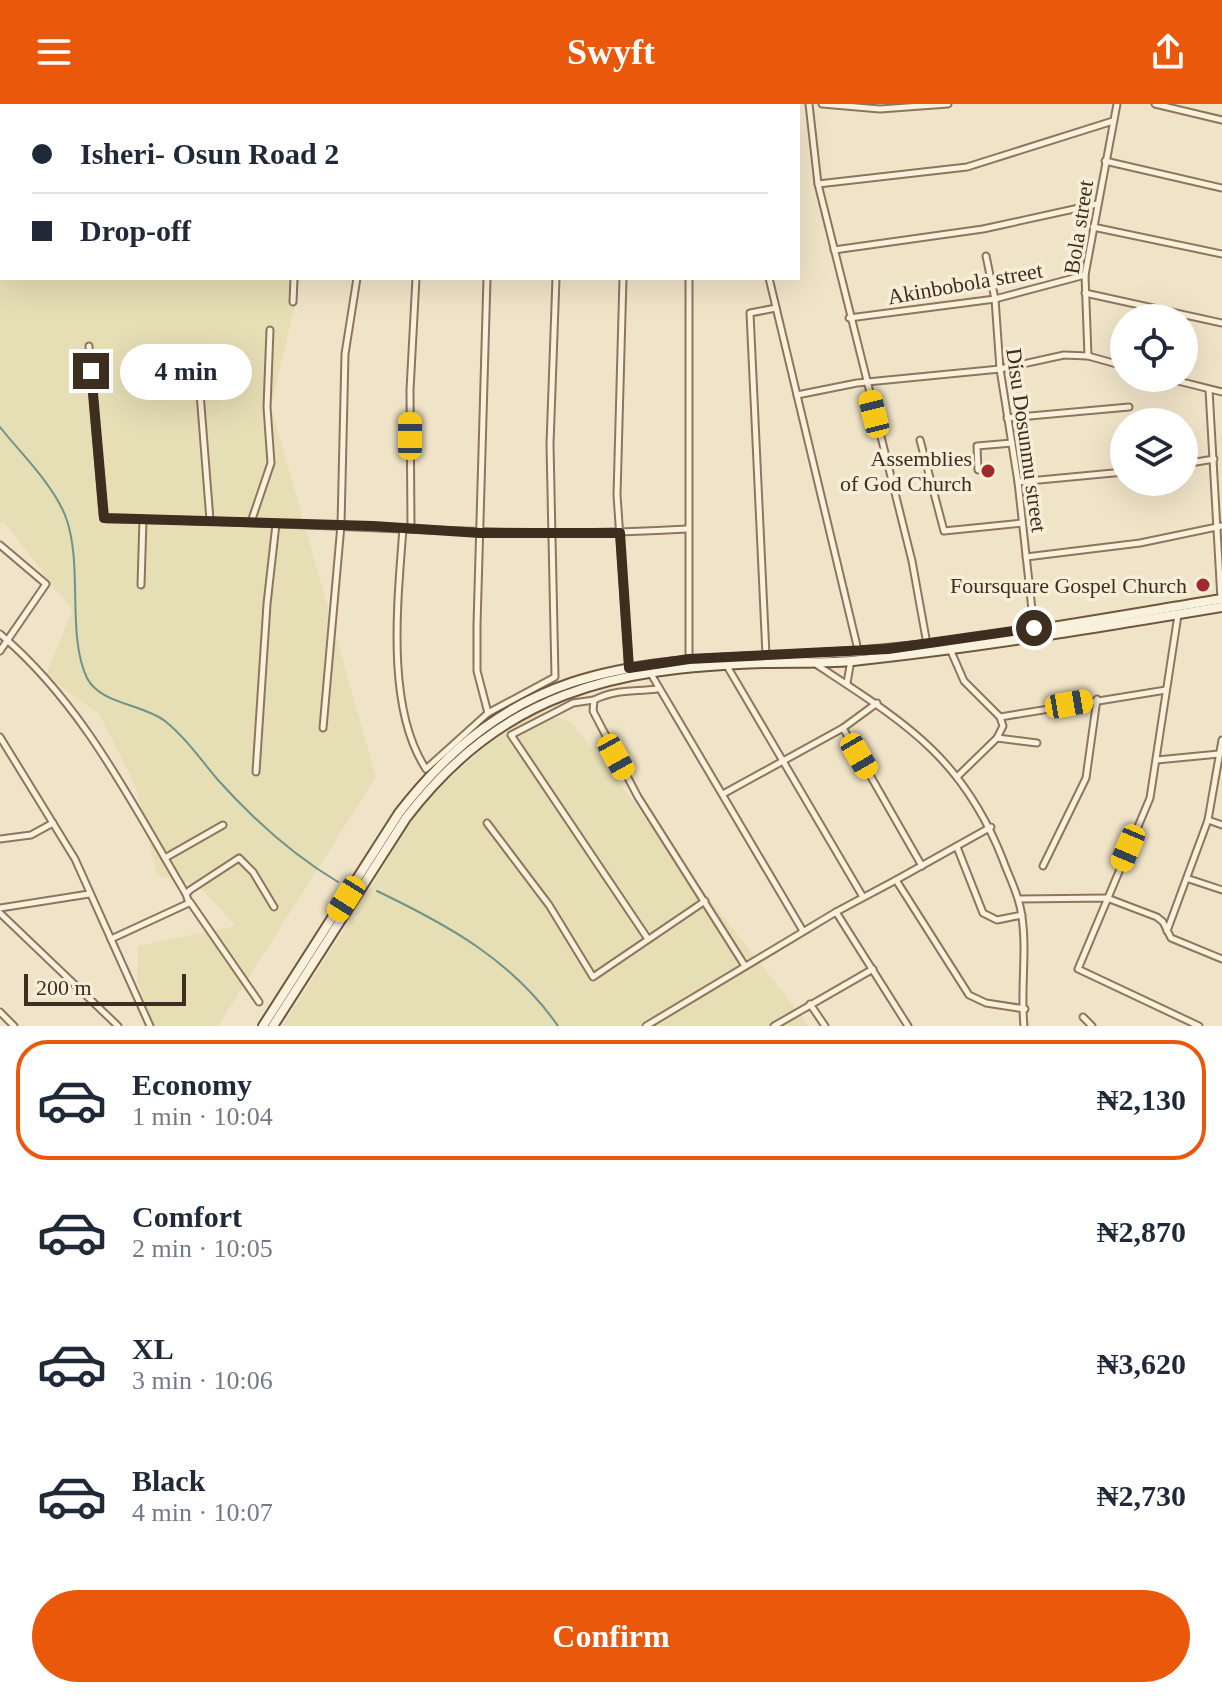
<!DOCTYPE html>
<meta charset="utf-8">
<style>
body{margin:0;font-family:Georgia,serif;background:#f6f6f7;color:#1f2937;height:100vh;display:flex;flex-direction:column;font-size:30px;white-space:nowrap}
*{box-sizing:border-box;margin:0}
p{font-size:26px;color:#747a83}
.icon{flex:none;width:44px;height:44px;fill:none;stroke:currentColor;stroke-width:2;stroke-linecap:round;stroke-linejoin:round}
.map{position:relative;height:922px;overflow:hidden}
.details{display:flex;flex-direction:column;background:#fff;flex:1}
.details>*{flex:none}
.top-card{position:absolute;left:0px;top:0px;width:800px;height:176px;box-shadow:0 8px 32px #0002;display:grid;align-content:center;height:176px;padding:0 32px;background:#fff}
.controls{position:absolute;left:1110px;top:200px;display:grid;gap:16px}
.controls a{display:grid;place-items:center;width:88px;height:88px;border-radius:50%;background:#fff;box-shadow:0 8px 32px #0002;font-size:40px}
.scale{position:absolute;left:24px;bottom:20px;width:162px;box-sizing:border-box;padding-left:8px;border:4px solid #3d2e20;border-top:0;font-size:22px;line-height:28px;white-space:nowrap;color:#3d2e20;-webkit-text-stroke:6px #f7eed8;paint-order:stroke}
.end{position:absolute;width:36px;height:36px;margin:-18px;border:10px solid #3d2e20;background:#fff;box-shadow:0 0 0 4px #fff}
.from{border-radius:50%}
.bubble{position:absolute;height:56px;border-radius:28px;background:#fff;box-shadow:0 8px 32px #0002;font-size:26px;font-weight:800;line-height:56px;text-align:center}
.car{position:absolute;width:24px;height:48px;margin:-24px -12px;border-radius:10px;box-shadow:0 0 6px 2px #0007;background:linear-gradient(#f5c518 24%,#345 0 40%,#f5c518 0 76%,#345 0 86%,#f5c518 0)}
.top-card b{display:flex;align-items:center;gap:28px;height:76px;font-size:30px}
.top-card b+b{border-top:2px solid #e0e1e3}
.top-card i{width:20px;height:20px;background:#1f2937}
ul{padding:14px 0 0;list-style:none}
li{display:flex;align-items:center;gap:24px;height:120px;margin:0 16px 12px;padding:0 16px;border:4px solid transparent;border-radius:32px}
li div{flex:1}
li b{display:block;font-size:30px}
li em{font-style:normal;font-weight:800}
li.current{border-color:#ea580c}
li>.icon{width:72px;height:72px;stroke-width:1.5}
.action{display:flex;gap:16px;margin-top:auto;padding:16px 32px}
.action a{flex:1;height:92px;border-radius:48px;background:#ea580c;color:#fff;font-size:32px;font-weight:800;line-height:92px;text-align:center}
header{display:flex;justify-content:space-between;align-items:center;height:104px;padding:0 32px;background:#ea580c;color:#fff;font-size:36px;font-weight:800}
.map>svg:first-child{display:block}
.farmland{fill:#e6deb5}
.lines{fill:none;stroke-linecap:round;stroke-linejoin:round}
.stream{stroke:#6f938a;stroke-width:2}
.minor-casing{stroke:#8d765c;stroke-width:9}
.secondary-casing{stroke:#6f573f;stroke-width:12}
.minor{stroke:#faf1dc;stroke-width:5}
.secondary{stroke:#faf1dc;stroke-width:8}
.route{stroke:#3d2e20;stroke-width:10}
.poi-dot{fill:#9e2a2b;stroke:#f7eed8;stroke-width:3}
.labels{text-anchor:middle;stroke-width:7;stroke-linejoin:round;paint-order:stroke}
.street-label{font-size:22px;fill:#3d2e20;stroke:#f7eed8}
.poi-label{font-size:22px;fill:#3d2e20;stroke:#f7eed8;text-anchor:end}
</style>
<header><svg class="icon" aria-label="menu" viewBox="0 0 24 24"><path d="M4 6h16M4 12h16M4 18h16"/></svg>Swyft<svg class="icon" aria-label="share" viewBox="0 0 24 24"><path d="M12 15V3M7 8l5-5 5 5M5 13v7h14v-7"/></svg></header>
<div class="map">
<svg width="1222" height="922" viewBox="0 0 1222 922">
<rect width="100%" height="100%" fill="#f0e4c8"/>
<g class="farmland">
<polygon points="0,0 341,0 2,2 2,174 301,174 271,303 376,673 218,922 154,922 137,876 138,842 236,822 199,782 157,771 136,683 99,610 46,572 72,506 5,419 0,419"/>
<polygon points="524,601 571,618 809,922 282,922 363,797 418,704 512,618"/>
</g>
<g class="lines">
<g class="stream">
<path d="M 0,323 C 22,351 51,378 65,411 C 84,459 66,530 87,574 C 100,600 143,600 165,617 C 186,634 201,656 218,676 C 253,715 294,752 338,778"/>
<path d="M 377,787 C 448,821 512,856 558,922"/>
</g>
<defs>
<g id="minor">
<polyline points="278,0 279,2"/>
<polyline points="558,0 558,2"/>
<polyline points="738,0 738,2"/>
<polyline points="809,0 818,80 912,457 927,540"/>
<polyline points="822,0 880,5 948,0"/>
<polyline points="1155,0 1222,16"/>
<polyline points="210,2 211,0"/>
<polyline points="359,2 359,0"/>
<polyline points="421,2 421,0"/>
<polyline points="491,2 491,0"/>
<polyline points="1105,57 1222,84"/>
<polyline points="818,80 967,63 1113,17"/>
<polyline points="1093,123 1222,150"/>
<polyline points="834,146 983,125 1097,100"/>
<polyline points="986,152 995,195 1000,265 1018,378 1034,524"/>
<polyline points="487,174 477,521 477,567 488,609"/>
<polyline points="623,174 617,391 629,564"/>
<polyline points="769,174 858,546"/>
<polyline points="1085,189 1222,219"/>
<polyline points="293,198 294,174"/>
<polyline points="849,214 995,195 1085,171"/>
<path d="M 89,242 L 103,411 L 107,415 C 301,416 494,437 687,425"/>
<polyline points="1088,252 1085,171 1117,0"/>
<polyline points="1166,274 1222,288"/>
<polyline points="1209,286 1221,495"/>
<polyline points="200,289 210,416"/>
<polyline points="797,291 857,279 1000,265 1064,251 1088,252 1124,262"/>
<polyline points="1007,314 1129,303"/>
<polyline points="920,336 944,427 1022,419"/>
<polyline points="1184,360 1214,355"/>
<polyline points="978,366 977,342 1012,339"/>
<polyline points="1018,378 1124,368"/>
<polyline points="251,418 271,359 267,303 270,226"/>
<path d="M 403,424 C 398,495 385,603 426,665 L 488,609 L 555,573 L 550,340 L 556,174"/>
<polyline points="411,424 410,286 416,174"/>
<polyline points="0,441 46,480 0,547"/>
<polyline points="1026,453 1140,439 1222,422"/>
<polyline points="141,481 143,415"/>
<polyline points="1178,511 1150,694 1078,865 1199,922"/>
<path d="M 0,530 C 83,600 131,698 186,790"/>
<polyline points="950,545 964,577 1000,613 1003,622 997,634 958,672"/>
<polyline points="766,551 750,209 776,204"/>
<polyline points="689,555 689,174"/>
<path d="M 814,559 C 902,617 962,651 1003,756 C 1009,773 1018,789 1021,807 C 1028,845 1020,885 1024,922"/>
<polyline points="727,562 863,793"/>
<polyline points="651,570 803,827"/>
<polyline points="847,579 851,556"/>
<path d="M 657,585 C 634,588 615,585 594,596 L 593,607 L 638,693 L 745,862"/>
<polyline points="594,596 573,599 511,631 648,835"/>
<polyline points="1000,613 1166,586"/>
<polyline points="323,624 341,421 345,250 357,174"/>
<polyline points="843,624 922,762"/>
<polyline points="0,633 75,755 150,922"/>
<polyline points="997,634 1037,639"/>
<polyline points="1157,656 1219,650"/>
<polyline points="256,668 267,500 276,420"/>
<polyline points="723,690 843,624 877,599"/>
<polyline points="1208,716 1222,721"/>
<polyline points="487,719 549,801 593,873 705,797"/>
<polyline points="0,735 31,731 53,719"/>
<polyline points="957,743 983,809 997,816 1022,811"/>
<polyline points="165,754 223,721"/>
<polyline points="1043,762 1086,674 1097,595"/>
<polyline points="1189,775 1222,786"/>
<polyline points="896,776 991,723"/>
<polyline points="1019,795 1107,794 1157,813 1163,818 1171,834 1222,855"/>
<polyline points="190,798 259,898"/>
<polyline points="0,804 89,790"/>
<polyline points="836,808 908,922"/>
<polyline points="0,809 118,922"/>
<polyline points="1167,827 1208,716 1222,636"/>
<polyline points="111,835 189,799 186,790 190,786 239,754 253,768 274,803"/>
<polyline points="810,900 825,922"/>
<polyline points="0,908 14,922"/>
<polyline points="1083,913 1092,922"/>
<polyline points="646,922 836,808 896,776 969,891 986,899 1025,905"/>
<polyline points="774,922 873,865"/>
</g>
<g id="secondary">
<path d="M 263,922 L 399,709 C 541,525 685,566 887,545 C 999,534 1111,513 1222,495"/>
<path d="M 273,922 L 406,714 C 503,588 612,564 764,559 C 797,558 829,560 861,556 C 982,543 1102,523 1222,503"/>
</g>
</defs>
<use href="#minor" class="minor-casing"/>
<use href="#secondary" class="secondary-casing"/>
<use href="#minor" class="minor"/>
<use href="#secondary" class="secondary"/>
</g>
<g class="lines">
<polyline class="route" points="91,267 104,414 373,422 480,429 620,429 629,564 689,555 888,545 1034,524"/>
</g>
<g class="poi-dot">
<circle cx="988" cy="367" r="8"/>
<circle cx="1203" cy="481" r="8"/>
</g>
<g class="labels">
<g class="street-label">
<text transform="translate(1078 123) rotate(-81)" y="8">Bola street</text>
<text transform="translate(965 179) rotate(-10)" y="8">Akinbobola street</text>
<text transform="translate(1027 336) rotate(82)" y="8">Disu Dosunmu street</text>
</g>
<g class="poi-label">
<text x="972" y="362">Assemblies<tspan x="972" dy="25">of God Church</tspan></text>
<text x="1187" y="489">Foursquare Gospel Church</text>
</g>
</g>
</svg>
<div class="controls">
<a><svg class="icon" aria-label="locate" viewBox="0 0 24 24"><circle cx="12" cy="12" r="6"/><path d="M12 2v4M12 18v4M2 12h4M18 12h4"/></svg></a>
<a><svg class="icon" aria-label="layers" viewBox="0 0 24 24"><path d="M12 4l9 5-9 5-9-5zM3 14l9 5 9-5"/></svg></a>
</div>
<div class="scale">200 m</div>
<i class="end from" style="left:1034px;top:524px"></i>
<i class="end" style="left:91px;top:267px"></i>
<div class="bubble" style="left:120px;top:240px;width:132px">4 min</div>
<i class="car" style="left:874px;top:310px;rotate:346deg"></i>
<i class="car" style="left:410px;top:332px;rotate:0deg"></i>
<i class="car" style="left:1069px;top:600px;rotate:80deg"></i>
<i class="car" style="left:859px;top:652px;rotate:150deg"></i>
<i class="car" style="left:616px;top:653px;rotate:151deg"></i>
<i class="car" style="left:1128px;top:744px;rotate:203deg"></i>
<i class="car" style="left:346px;top:795px;rotate:212deg"></i>
<div class="top-card">
<b><i class="from"></i>Isheri- Osun Road 2</b>
<b><i></i>Drop-off</b>
</div>
</div>
<section class="details">
<ul>
<li class="current"><svg class="icon" aria-label="car" viewBox="0 0 24 24"><path d="M5 17H2v-5l4-1 3-4h7l3 4 3 1v5h-3M9 17h6M6 11h13"/><circle cx="7" cy="17" r="2"/><circle cx="17" cy="17" r="2"/></svg><div><b>Economy</b><p>1 min · 10:04</p></div><em>₦2,130</em></li>
<li><svg class="icon" aria-label="car" viewBox="0 0 24 24"><path d="M5 17H2v-5l4-1 3-4h7l3 4 3 1v5h-3M9 17h6M6 11h13"/><circle cx="7" cy="17" r="2"/><circle cx="17" cy="17" r="2"/></svg><div><b>Comfort</b><p>2 min · 10:05</p></div><em>₦2,870</em></li>
<li><svg class="icon" aria-label="car" viewBox="0 0 24 24"><path d="M5 17H2v-5l4-1 3-4h7l3 4 3 1v5h-3M9 17h6M6 11h13"/><circle cx="7" cy="17" r="2"/><circle cx="17" cy="17" r="2"/></svg><div><b>XL</b><p>3 min · 10:06</p></div><em>₦3,620</em></li>
<li><svg class="icon" aria-label="car" viewBox="0 0 24 24"><path d="M5 17H2v-5l4-1 3-4h7l3 4 3 1v5h-3M9 17h6M6 11h13"/><circle cx="7" cy="17" r="2"/><circle cx="17" cy="17" r="2"/></svg><div><b>Black</b><p>4 min · 10:07</p></div><em>₦2,730</em></li>
</ul>
<div class="action"><a>Confirm</a></div>
</section>
